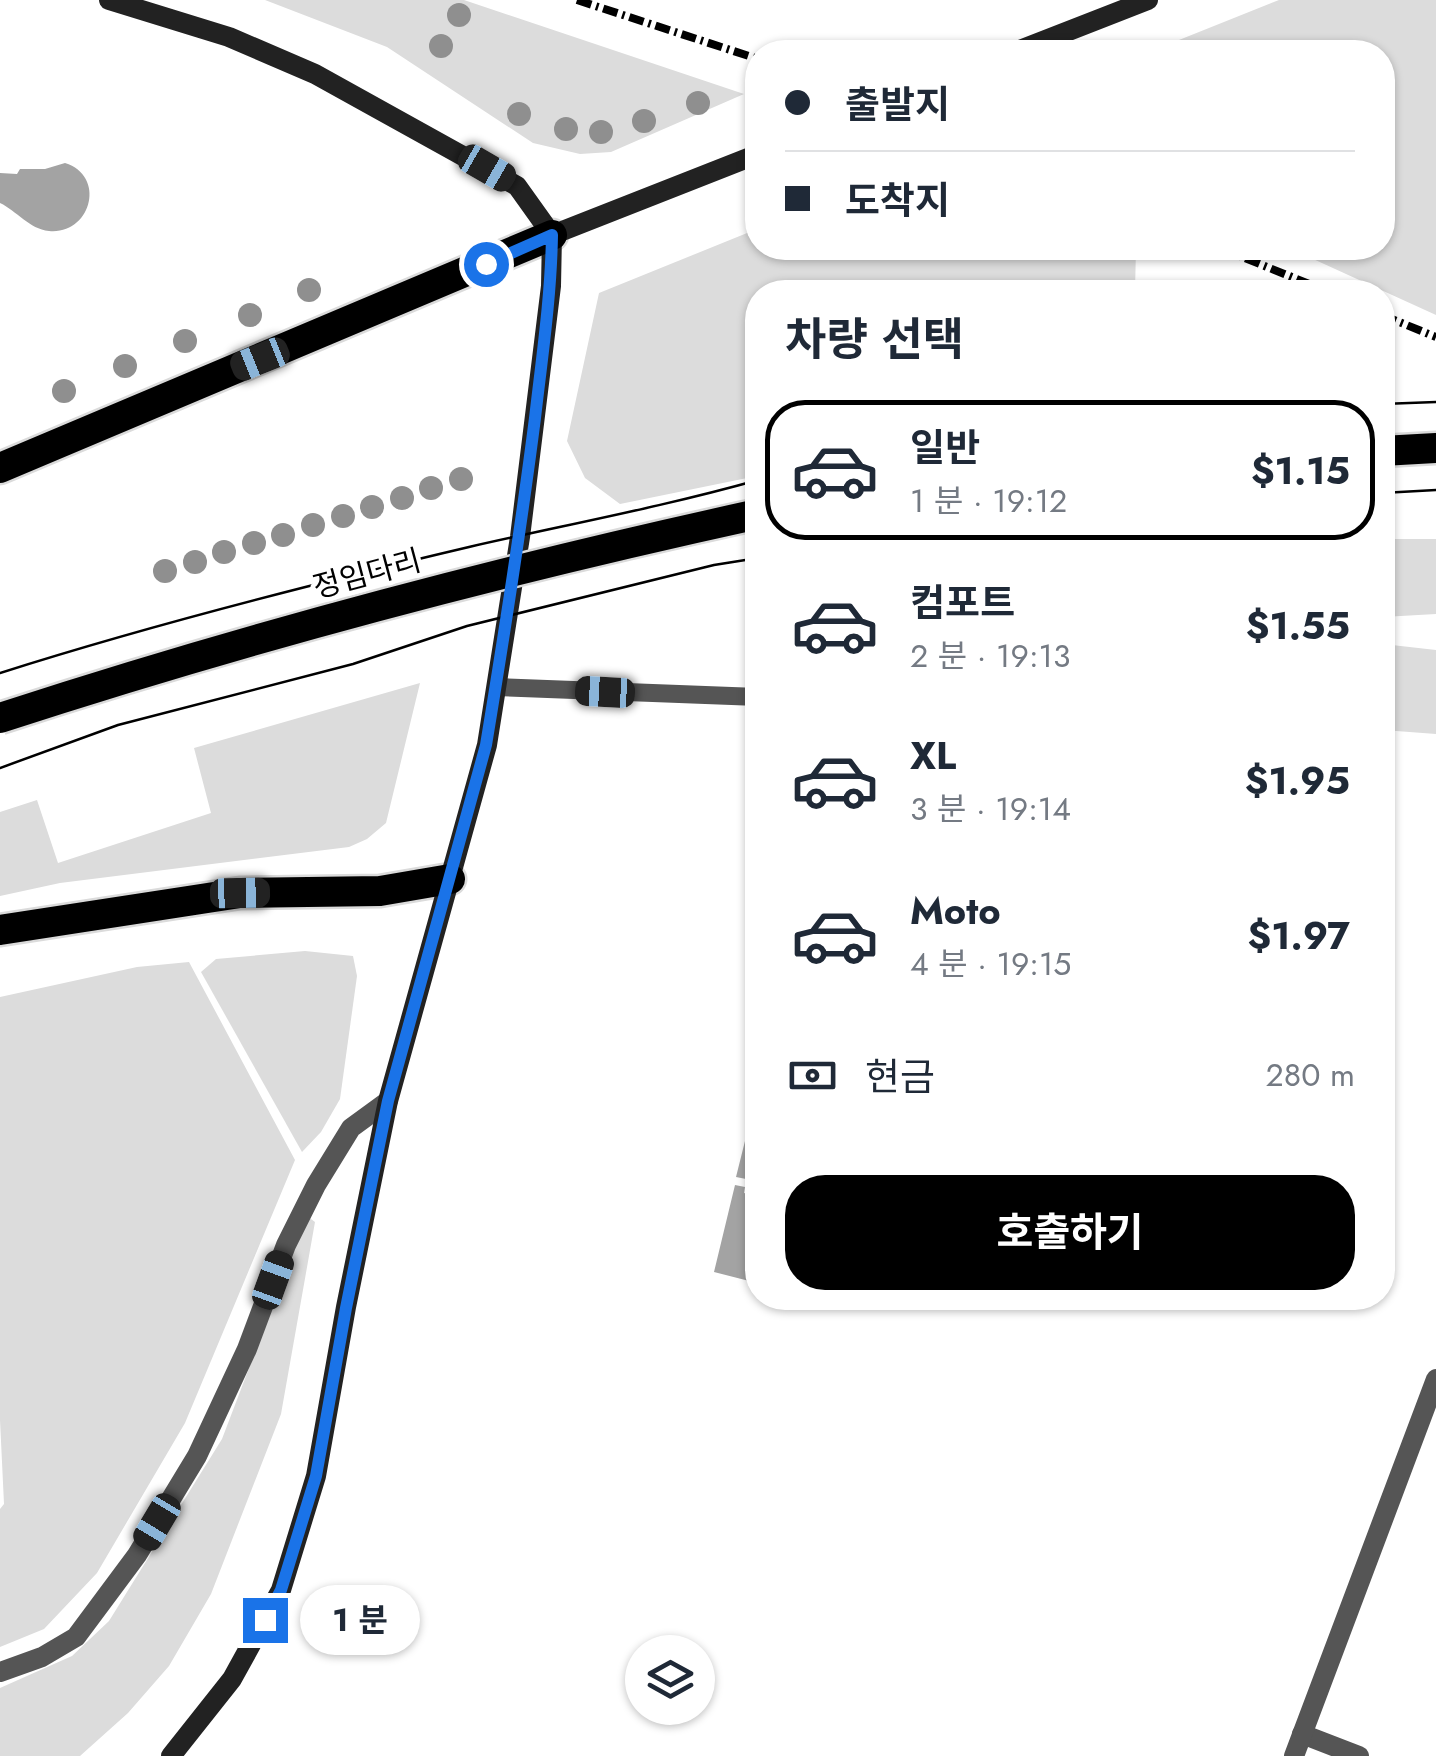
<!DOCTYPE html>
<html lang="ko">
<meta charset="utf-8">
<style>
body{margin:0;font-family:Jost,"Noto Sans KR",sans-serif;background:#f2f2f3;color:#1f2937;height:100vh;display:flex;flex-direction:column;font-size:38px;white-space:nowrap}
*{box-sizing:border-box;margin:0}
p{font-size:32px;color:#747a83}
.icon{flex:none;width:55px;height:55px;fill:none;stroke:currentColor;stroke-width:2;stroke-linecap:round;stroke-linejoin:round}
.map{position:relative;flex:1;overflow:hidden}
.drawer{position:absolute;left:745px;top:280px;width:650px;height:1030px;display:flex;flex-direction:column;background:#fff;border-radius:40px;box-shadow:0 2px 8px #0004}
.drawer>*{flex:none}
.top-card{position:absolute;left:745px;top:40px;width:650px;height:220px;border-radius:40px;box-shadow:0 2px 8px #0004;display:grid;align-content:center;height:220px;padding:0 40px;background:#fff}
.buttons{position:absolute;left:625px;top:1635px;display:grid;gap:20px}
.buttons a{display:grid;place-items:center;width:90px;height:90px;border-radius:50%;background:#fff;box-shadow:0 2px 8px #0004;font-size:50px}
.end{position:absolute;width:45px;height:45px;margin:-22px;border:12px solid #1a73e8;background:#fff;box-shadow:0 0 0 5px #fff}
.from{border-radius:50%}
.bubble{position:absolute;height:70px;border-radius:35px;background:#fff;box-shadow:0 2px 8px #0004;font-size:32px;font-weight:700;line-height:70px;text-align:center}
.car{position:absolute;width:30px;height:60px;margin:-30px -15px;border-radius:12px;box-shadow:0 0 8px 2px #0007;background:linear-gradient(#222 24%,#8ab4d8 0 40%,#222 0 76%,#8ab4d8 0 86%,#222 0)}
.top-card b{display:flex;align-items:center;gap:35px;height:95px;font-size:38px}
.top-card b+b{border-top:2px solid #e0e1e3}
.top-card i{width:25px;height:25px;background:#1f2937}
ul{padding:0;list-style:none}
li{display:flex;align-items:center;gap:30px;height:140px;margin:0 20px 15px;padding:0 20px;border:5px solid transparent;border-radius:40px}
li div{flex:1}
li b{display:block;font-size:38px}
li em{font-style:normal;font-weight:700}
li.current{border-color:#000}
li>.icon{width:90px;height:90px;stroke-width:1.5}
h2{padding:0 40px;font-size:45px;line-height:120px}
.pay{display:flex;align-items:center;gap:25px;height:110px;padding:0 40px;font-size:38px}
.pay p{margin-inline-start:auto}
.primary-button{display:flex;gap:20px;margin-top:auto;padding:20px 40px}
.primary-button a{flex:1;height:115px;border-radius:40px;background:#000;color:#fff;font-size:40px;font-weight:700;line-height:115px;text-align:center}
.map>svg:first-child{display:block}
.green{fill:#dcdcdc}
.water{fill:#a3a3a3}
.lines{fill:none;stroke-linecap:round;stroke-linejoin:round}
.highway-casing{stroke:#dbdbdb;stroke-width:35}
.lane{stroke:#555;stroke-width:18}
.street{stroke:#555;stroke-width:20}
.secondary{stroke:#222;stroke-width:20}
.highway{stroke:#000;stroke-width:30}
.tram{stroke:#000;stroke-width:2.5}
.rail{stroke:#000;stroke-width:8;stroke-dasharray:15 5 2.5 5;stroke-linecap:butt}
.highway-bridge-casing{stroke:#dbdbdb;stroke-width:35;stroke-linecap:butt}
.highway-bridge{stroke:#000;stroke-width:30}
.tree{fill:#8f8f8f}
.route{stroke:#1a73e8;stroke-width:12}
.labels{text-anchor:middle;stroke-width:9;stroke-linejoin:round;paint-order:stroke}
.street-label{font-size:30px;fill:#000;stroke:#fff}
</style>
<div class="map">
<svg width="1436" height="1756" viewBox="0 0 1436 1756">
<rect width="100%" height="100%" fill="#fff"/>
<g class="green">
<polygon points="265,0 464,0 744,94 611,152 580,154 533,143 387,47"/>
<polygon points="1279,0 1436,0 1436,315 1289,248 1382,248 1382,52 1149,52"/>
<polygon points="757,229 758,248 1136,248 1135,292 758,292 757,476 620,504 585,478 567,441 599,293"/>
<polygon points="1383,539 1436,539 1436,614 1383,617"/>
<polygon points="1383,644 1436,650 1436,734 1383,730"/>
<polygon points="420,683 386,823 367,839 349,847 60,883 0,896 0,812 37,800 58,863 211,813 194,748"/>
<polygon points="305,951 353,956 357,976 340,1099 321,1132 302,1152 201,972 216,959"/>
<polygon points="189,962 295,1160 185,1423 97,1573 44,1629 0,1647 0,1509 4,1504 0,1420 0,997 137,967"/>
<polygon points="307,1216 315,1222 281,1414 211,1594 169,1666 128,1713 80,1756 0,1756 0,1688 72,1656 109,1621 222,1439"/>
</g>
<g class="water">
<path d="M 65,163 C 107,176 91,235 49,231 C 29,229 17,211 0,203 L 0,173 L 17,174 L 20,169 L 45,169 Z"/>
<polygon points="748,1129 757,1131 758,1170 749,1169 746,1179 736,1177"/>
<polygon points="735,1185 745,1187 744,1193 757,1196 757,1283 714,1272"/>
</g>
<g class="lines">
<defs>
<g id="highway">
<polyline points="1382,451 1436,448"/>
<polyline points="0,468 552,235"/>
<polyline points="0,930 240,893 380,891 450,879"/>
</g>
</defs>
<use href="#highway" class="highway-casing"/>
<polyline class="lane" points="496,687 758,697"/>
<g class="street">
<polyline points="0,1672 42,1657 76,1637 137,1555 197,1456 247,1349 286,1245 316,1185 351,1128 388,1101"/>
<polyline points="1302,1734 1359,1756"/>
<polyline points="1294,1756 1436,1379"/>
</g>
<g class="secondary">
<polyline points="109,0 229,37 315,74 517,186 552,235 551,286 520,537 487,745 388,1101 346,1307 316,1476 281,1590 232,1679 171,1756"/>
<polyline points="1015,52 1148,0"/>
<polyline points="552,235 758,154"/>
</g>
<use href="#highway" class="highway"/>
<g class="tram">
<polyline points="1382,404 1436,402"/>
<polyline points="1382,493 1436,490"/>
<path d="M 0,673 C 154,624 312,584 469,547 C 565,525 662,507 758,480"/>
<polyline points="0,768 118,725 353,664 467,626 714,565 758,558"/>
</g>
<g class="rail">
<polyline points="577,0 758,59"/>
<polyline points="1220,248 1329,292"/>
<polyline points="1382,315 1436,337"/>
</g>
<defs>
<path id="highway-bridge" d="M 0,718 C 248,637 502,570 758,514"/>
</defs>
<use href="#highway-bridge" class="highway-bridge-casing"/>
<use href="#highway-bridge" class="highway-bridge"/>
</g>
<g class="tree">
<circle cx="459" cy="15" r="12"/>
<circle cx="441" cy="46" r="12"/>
<circle cx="698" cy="103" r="12"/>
<circle cx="519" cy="114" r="12"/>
<circle cx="644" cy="121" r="12"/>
<circle cx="566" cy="129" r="12"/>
<circle cx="601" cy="132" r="12"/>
<circle cx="309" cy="290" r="12"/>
<circle cx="250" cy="315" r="12"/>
<circle cx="185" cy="341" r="12"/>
<circle cx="125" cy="366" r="12"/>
<circle cx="64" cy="391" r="12"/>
<circle cx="461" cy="479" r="12"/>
<circle cx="431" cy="488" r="12"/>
<circle cx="402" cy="498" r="12"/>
<circle cx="372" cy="507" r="12"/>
<circle cx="343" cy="516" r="12"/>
<circle cx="313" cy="525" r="12"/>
<circle cx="283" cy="535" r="12"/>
<circle cx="254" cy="543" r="12"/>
<circle cx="224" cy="552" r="12"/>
<circle cx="195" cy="562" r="12"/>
<circle cx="165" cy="571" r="12"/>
</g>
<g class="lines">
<path class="route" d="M 265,1620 L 281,1590 L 316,1476 L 346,1308 L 388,1101 L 486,745 C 504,636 521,528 535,418 C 542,357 551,297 552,235 L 486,264"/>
</g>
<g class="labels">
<g class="street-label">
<text transform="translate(367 574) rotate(-15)" y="10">정임다리</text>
</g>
</g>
</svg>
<div class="buttons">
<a><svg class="icon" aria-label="layers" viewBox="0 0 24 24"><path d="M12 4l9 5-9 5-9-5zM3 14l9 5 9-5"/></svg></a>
</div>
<i class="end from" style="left:486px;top:264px"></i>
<i class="end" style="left:265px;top:1620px"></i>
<div class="bubble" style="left:300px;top:1585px;width:120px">1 분</div>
<i class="car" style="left:487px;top:168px;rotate:120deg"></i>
<i class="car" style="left:260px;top:359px;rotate:248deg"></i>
<i class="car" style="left:605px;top:692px;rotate:273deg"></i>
<i class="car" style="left:240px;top:893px;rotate:89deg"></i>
<i class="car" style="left:273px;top:1280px;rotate:20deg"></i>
<i class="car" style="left:157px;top:1522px;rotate:211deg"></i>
<div class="top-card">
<b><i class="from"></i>출발지</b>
<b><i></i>도착지</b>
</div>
<section class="drawer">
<h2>차량 선택</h2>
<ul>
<li class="current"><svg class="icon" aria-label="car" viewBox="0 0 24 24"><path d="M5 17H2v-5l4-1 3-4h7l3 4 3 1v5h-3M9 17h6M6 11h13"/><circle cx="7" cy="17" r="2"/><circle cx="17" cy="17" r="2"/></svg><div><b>일반</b><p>1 분 · 19:12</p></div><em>$1.15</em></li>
<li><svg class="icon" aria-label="car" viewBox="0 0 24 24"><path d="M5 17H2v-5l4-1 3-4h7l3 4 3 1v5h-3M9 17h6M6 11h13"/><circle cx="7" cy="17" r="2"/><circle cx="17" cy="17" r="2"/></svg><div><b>컴포트</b><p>2 분 · 19:13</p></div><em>$1.55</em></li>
<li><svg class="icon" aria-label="car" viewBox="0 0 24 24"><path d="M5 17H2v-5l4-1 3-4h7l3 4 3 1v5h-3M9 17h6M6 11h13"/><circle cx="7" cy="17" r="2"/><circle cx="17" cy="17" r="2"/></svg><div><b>XL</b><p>3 분 · 19:14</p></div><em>$1.95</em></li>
<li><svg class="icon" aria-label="car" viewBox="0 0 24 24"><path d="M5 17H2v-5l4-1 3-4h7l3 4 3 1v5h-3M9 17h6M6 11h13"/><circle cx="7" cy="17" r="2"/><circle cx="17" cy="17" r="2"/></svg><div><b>Moto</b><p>4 분 · 19:15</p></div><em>$1.97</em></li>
</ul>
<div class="pay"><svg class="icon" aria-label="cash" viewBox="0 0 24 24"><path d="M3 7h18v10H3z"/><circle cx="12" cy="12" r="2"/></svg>현금<p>280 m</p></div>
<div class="primary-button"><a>호출하기</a></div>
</section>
</div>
